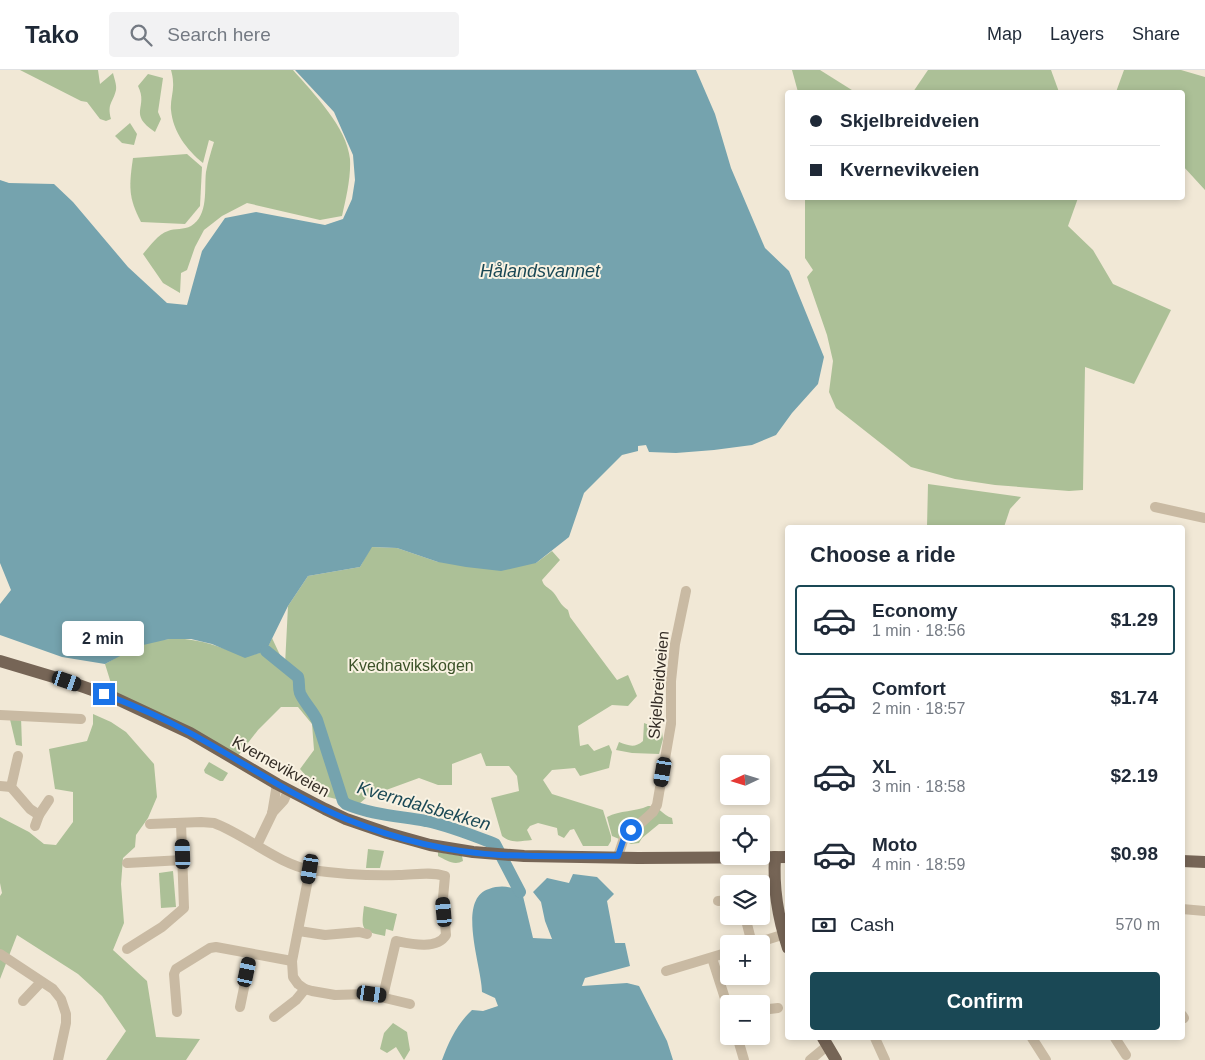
<!DOCTYPE html>
<meta charset="utf-8">
<style>
body{margin:0;font-family:Arial,sans-serif;background:#f2f2f3;color:#1f2937;height:100vh;display:flex;flex-direction:column;font-size:19px;white-space:nowrap}
*{box-sizing:border-box;margin:0}
p{font-size:16px;color:#747a83}
.icon{flex:none;width:28px;height:28px;fill:none;stroke:currentColor;stroke-width:2;stroke-linecap:round;stroke-linejoin:round}
.map{position:relative;flex:1;overflow:hidden}
.drawer{position:absolute;left:785px;top:455px;width:400px;height:515px;display:flex;flex-direction:column;background:#fff;border-radius:5px;box-shadow:0 2px 8px #0003}
.drawer>*{flex:none}
.hud{position:absolute;left:785px;top:20px;width:400px;height:110px;border-radius:5px;box-shadow:0 2px 8px #0003;display:grid;align-content:center;height:110px;padding:0 25px;background:#fff}
.needle{width:32px;rotate:266deg}
.controls{position:absolute;left:720px;top:685px;display:grid;gap:10px}
.controls a{display:grid;place-items:center;width:50px;height:50px;border-radius:5px;background:#fff;box-shadow:0 2px 8px #0003;font-size:25px}
.end{position:absolute;width:22px;height:22px;margin:-11px;border:6px solid #1a73e8;background:#fff;box-shadow:0 0 0 2px #fff}
.from{border-radius:50%}
.bubble{position:absolute;height:35px;border-radius:5px;background:#fff;box-shadow:0 2px 8px #0003;font-size:16px;font-weight:800;line-height:35px;text-align:center}
.car{position:absolute;width:15px;height:30px;margin:-15px -8px;border-radius:6px;box-shadow:0 0 4px 1px #0007;background:linear-gradient(#222 24%,#8ab4d8 0 40%,#222 0 76%,#8ab4d8 0 86%,#222 0)}
.hud b{display:flex;align-items:center;gap:18px;height:48px;font-size:19px}
.hud b+b{border-top:1px solid #e0e1e3}
.hud i{width:12px;height:12px;background:#1f2937}
ul{padding:0;list-style:none}
li{display:flex;align-items:center;gap:15px;height:70px;margin:0 10px 8px;padding:0 15px;border:2px solid transparent;border-radius:5px}
li div{flex:1}
li b{display:block;font-size:19px}
li em{font-style:normal;font-weight:800}
li.on{border-color:#1a4855}
li>.icon{width:45px;height:45px;stroke-width:1.5}
h2{padding:0 25px;font-size:22px;line-height:60px}
.pay{display:flex;align-items:center;gap:12px;height:55px;padding:0 25px;font-size:19px}
.pay p{margin-inline-start:auto}
.cta{display:flex;gap:10px;margin-top:auto;padding:10px 25px}
.cta a{flex:1;height:58px;border-radius:5px;background:#1a4855;color:#fff;font-size:20px;font-weight:800;line-height:58px;text-align:center}
header{display:flex;align-items:center;gap:30px;box-sizing:border-box;height:70px;padding:0 25px;background:#fff;border-bottom:1px solid #e0e1e3}
header strong{font-size:24px}
nav{display:flex;gap:28px;margin-inline-start:auto;font-size:18px}
.search{width:350px;height:45px;background:#f2f2f3;display:flex;align-items:center;gap:12px;box-sizing:border-box;padding:0 18px;border-radius:5px;color:#747a83;font-size:19px}
.map>svg:first-child{display:block}
.green{fill:#acc097}
.water{fill:#75a3ae}
.lines{fill:none;stroke-linecap:round;stroke-linejoin:round}
.river{stroke:#75a3ae;stroke-width:12}
.minor{stroke:#c9baa3;stroke-width:10}
.major{stroke:#766556;stroke-width:12}
.route{stroke:#1a73e8;stroke-width:6}
.labels{text-anchor:middle;stroke-width:4;stroke-linejoin:round;paint-order:stroke}
.park-label{font-size:16px;fill:#3c5229;stroke:#f9f2e2}
.street-label{font-size:16px;fill:#332c25;stroke:#f9f2e2}
.water-label{font-size:18px;font-style:italic;fill:#1a4855;stroke:#f9f2e2}
</style>
<header>
<strong>Tako</strong>
<div class="search"><svg class="icon" aria-label="search" viewBox="0 0 24 24"><circle cx="10" cy="10" r="6"/><path d="M15 15l6 6"/></svg>Search here</div>
<nav><a>Map</a><a>Layers</a><a>Share</a></nav>
</header>
<div class="map">
<svg width="1205" height="990" viewBox="0 0 1205 990">
<rect width="100%" height="100%" fill="#f1e8d6"/>
<g class="green">
<path d="M 20,0 L 98,0 L 100,14 L 113,3 C 114,8 117,15 116,20 C 113,33 107,33 111,49 L 106,51 L 100,49 L 87,32 L 81,31 Z"/>
<path d="M 171,0 L 293,0 C 313,23 347,57 350,89 C 351,108 346,128 342,146 L 320,150 L 247,133 L 222,146 L 204,160 L 195,177 L 187,200 L 181,203 L 180,223 L 163,213 L 143,184 C 150,176 158,164 168,161 C 175,158 184,160 191,156 C 209,145 204,119 206,102 C 208,91 211,82 214,72 L 209,70 L 203,93 C 187,80 173,62 171,40 C 170,31 174,21 173,12 C 173,8 172,4 171,0 Z"/>
<polygon points="792,0 820,0 855,22 798,22"/>
<polygon points="928,0 1051,0 1059,22 913,22"/>
<polygon points="1124,0 1181,0 1205,7 1205,120 1183,96 1182,22 1116,22"/>
<path d="M 148,4 L 163,8 L 158,42 L 161,49 L 155,62 C 127,43 149,38 138,16 Z"/>
<polygon points="130,53 137,64 134,75 122,73 115,66"/>
<path d="M 187,84 L 202,97 L 200,136 L 185,154 L 141,152 C 128,127 129,116 133,88 Z"/>
<polygon points="805,128 1078,128 1068,156 1093,180 1113,214 1171,240 1134,314 1085,297 1083,420 1069,421 995,415 955,409 911,397 836,338 829,322 833,291 827,265 807,207 813,200 805,188"/>
<polygon points="928,414 1021,427 1010,439 1004,457 927,457"/>
<path d="M 371,477 L 397,478 L 438,492 L 536,493 L 552,481 L 560,490 L 542,510 C 544,517 548,517 553,522 C 559,529 560,535 568,540 L 570,547 L 617,610 L 628,605 L 637,626 L 628,636 L 612,635 L 578,656 L 580,676 L 588,674 L 594,681 L 609,675 L 612,682 L 609,698 L 580,706 L 575,698 L 552,700 L 543,710 L 552,724 L 603,740 L 611,766 L 611,771 L 608,776 L 583,776 L 574,759 L 570,760 L 564,768 L 558,765 L 557,758 L 538,753 L 530,756 L 527,760 L 532,770 C 521,771 511,774 502,766 L 491,728 L 519,721 L 517,706 L 509,696 L 486,696 L 481,683 L 452,694 L 452,715 L 438,715 L 419,708 L 367,727 L 359,734 L 352,733 L 342,726 L 321,659 L 297,603 L 285,595 L 288,536 L 308,506 L 360,497 Z"/>
<path d="M 272,568 L 287,600 L 297,611 L 296,621 L 309,639 L 315,652 L 340,730 L 324,726 L 300,699 L 314,680 L 312,654 L 298,637 L 281,637 L 258,660 L 237,687 L 114,623 L 105,594 C 116,588 127,580 139,576 C 178,561 209,572 245,587 L 266,581 Z"/>
<polygon points="93,644 111,652 126,662 154,694 157,727 148,748 136,765 135,777 123,788 121,814 124,853 113,880 147,911 156,967 200,969 186,990 106,990 126,961 102,926 78,904 17,865 0,909 0,826 2,823 0,813 0,747 29,762 44,774 56,775 73,752 73,722 55,719 49,679 87,671 93,654"/>
<polygon points="9,645 21,647 22,676 16,675"/>
<path d="M 644,653 L 654,657 L 662,662 L 663,669 L 659,684 L 632,683 L 616,680 L 619,672 C 629,676 635,678 643,671 Z"/>
<polygon points="209,692 228,703 223,711 220,711 205,703 204,700"/>
<path d="M 648,736 C 659,735 662,745 672,748 L 673,754 L 659,754 L 642,768 L 639,773 L 631,774 L 612,766 L 607,747 C 620,740 635,742 648,736 Z"/>
<polygon points="368,779 384,781 380,798 366,798"/>
<path d="M 438,782 L 462,786 L 463,791 C 454,796 446,790 438,786 Z"/>
<polygon points="173,801 176,837 161,838 159,803"/>
<path d="M 364,836 L 397,844 L 393,861 L 386,859 L 385,866 C 361,861 361,860 364,836 Z"/>
<polygon points="393,953 407,962 410,980 404,990 396,977 387,983 380,979 384,963"/>
</g>
<g class="water">
<polygon points="295,0 696,0 715,44 731,98 765,178 789,201 824,287 818,314 792,343 776,365 752,375 714,380 676,383 649,382 646,375 638,376 638,381 622,385 584,423 569,467 536,493 501,501 466,497 438,492 397,478 372,477 360,497 308,506 288,536 266,581 245,588 212,574 191,569 169,569 139,576 105,594 62,587 0,565 0,534 11,520 0,493 0,110 9,113 54,114 73,132 128,197 167,233 187,235 202,181 225,148 256,142 325,155 343,149 352,129 355,110 353,85 334,42"/>
<path d="M 573,804 L 597,807 L 614,824 L 607,831 L 615,873 L 625,873 L 630,896 L 585,908 L 582,916 L 627,913 L 639,916 L 667,971 L 673,990 L 442,990 C 449,971 457,954 472,940 L 483,941 L 498,936 L 495,928 L 482,922 C 482,897 456,829 489,819 C 497,816 505,816 512,818 L 517,824 L 519,822 L 522,822 L 533,868 L 552,869 L 545,851 L 541,832 L 533,822 L 547,808 L 569,813 Z"/>
</g>
<g class="lines">
<path class="river" d="M 266,581 L 298,607 C 300,613 298,617 300,623 C 303,631 313,641 317,650 L 343,731 L 346,734 C 372,745 399,746 426,751 C 450,756 472,765 495,774 L 520,822"/>
<g class="minor">
<polyline points="1155,437 1205,448"/>
<polyline points="0,645 81,649"/>
<polyline points="18,686 11,717 30,739 39,745"/>
<polyline points="0,716 11,717"/>
<polyline points="272,743 284,730 288,721"/>
<path d="M 150,754 L 201,752 L 214,753 C 246,765 278,794 311,800 C 340,804 370,806 399,805 C 414,805 430,801 445,806 L 443,828 L 446,865 C 437,880 411,874 396,871 L 383,926"/>
<polyline points="35,756 39,745 49,730"/>
<polyline points="257,775 272,744 277,714"/>
<polyline points="618,786 624,768 653,742 657,735 671,654 671,611 675,574 686,521"/>
<polyline points="127,793 183,790"/>
<polyline points="310,799 292,891 293,907 298,914 305,919 312,921 335,925 368,924 410,934"/>
<polyline points="718,831 729,830"/>
<polyline points="1182,839 1205,841"/>
<polyline points="745,846 752,874"/>
<polyline points="299,861 325,865 359,862 367,864"/>
<polyline points="753,874 788,863"/>
<polyline points="127,879 162,857 184,838 181,753"/>
<polyline points="0,884 53,919 61,929 66,944 66,953 58,990"/>
<polyline points="712,888 729,941"/>
<polyline points="666,901 729,882"/>
<polyline points="23,931 41,912"/>
<polyline points="240,937 251,884"/>
<polyline points="761,940 778,938"/>
<polyline points="177,942 174,904 176,899 210,878 216,877 292,891"/>
<polyline points="1182,945 1184,948"/>
<polyline points="274,947 296,930 305,919"/>
<polyline points="737,966 744,990"/>
<polyline points="875,968 885,990"/>
<polyline points="1032,968 1046,990"/>
<polyline points="1115,968 1126,985"/>
<polyline points="810,990 827,976"/>
</g>
<g class="major">
<polyline points="0,591 67,611 115,628 190,663 277,714 325,739 346,749 387,763 430,775 473,782 524,786 638,788 788,787"/>
<path d="M 775,787 C 773,818 778,848 788,878"/>
<polyline points="1182,791 1205,792"/>
<polyline points="823,968 836,990"/>
</g>
</g>
<g class="lines">
<path class="route" d="M 104,624 C 133,635 163,648 190,663 C 242,691 291,726 346,749 C 395,769 447,782 500,785 C 539,787 578,786 618,786 L 624,768 L 631,760"/>
</g>
<g class="labels">
<g class="park-label">
<text x="411" y="601">Kvednavikskogen</text>
</g>
<g class="street-label">
<text transform="translate(658 615) rotate(-85)" y="6">Skjelbreidveien</text>
<text transform="translate(281 696) rotate(29)" y="6">Kvernevikveien</text>
</g>
<g class="water-label">
<text x="540" y="207">Hålandsvannet</text>
<text transform="translate(424 736) rotate(16)" y="6">Kverndalsbekken</text>
</g>
</g>
</svg>
<div class="controls">
<a><svg class="needle" viewBox="-14 -14 28 28"><path d="M0-13l5 13h-10z" fill="#e53935"/><path d="M0 13l5-13h-10z" fill="#747a83"/></svg></a>
<a><svg class="icon" aria-label="locate" viewBox="0 0 24 24"><circle cx="12" cy="12" r="6"/><path d="M12 2v4M12 18v4M2 12h4M18 12h4"/></svg></a>
<a><svg class="icon" aria-label="layers" viewBox="0 0 24 24"><path d="M12 4l9 5-9 5-9-5zM3 14l9 5 9-5"/></svg></a>
<a>+</a>
<a>−</a>
</div>
<i class="end from" style="left:631px;top:760px"></i>
<i class="end" style="left:104px;top:624px"></i>
<div class="bubble" style="left:62px;top:551px;width:82px">2 min</div>
<i class="car" style="left:67px;top:611px;rotate:109deg"></i>
<i class="car" style="left:663px;top:702px;rotate:190deg"></i>
<i class="car" style="left:183px;top:784px;rotate:358deg"></i>
<i class="car" style="left:310px;top:799px;rotate:190deg"></i>
<i class="car" style="left:444px;top:842px;rotate:355deg"></i>
<i class="car" style="left:247px;top:902px;rotate:12deg"></i>
<i class="car" style="left:372px;top:924px;rotate:98deg"></i>
<div class="hud">
<b><i class="from"></i>Skjelbreidveien</b>
<b><i></i>Kvernevikveien</b>
</div>
<section class="drawer">
<h2>Choose a ride</h2>
<ul>
<li class="on"><svg class="icon" aria-label="car" viewBox="0 0 24 24"><path d="M5 17H2v-5l4-1 3-4h7l3 4 3 1v5h-3M9 17h6M6 11h13"/><circle cx="7" cy="17" r="2"/><circle cx="17" cy="17" r="2"/></svg><div><b>Economy</b><p>1 min · 18:56</p></div><em>$1.29</em></li>
<li><svg class="icon" aria-label="car" viewBox="0 0 24 24"><path d="M5 17H2v-5l4-1 3-4h7l3 4 3 1v5h-3M9 17h6M6 11h13"/><circle cx="7" cy="17" r="2"/><circle cx="17" cy="17" r="2"/></svg><div><b>Comfort</b><p>2 min · 18:57</p></div><em>$1.74</em></li>
<li><svg class="icon" aria-label="car" viewBox="0 0 24 24"><path d="M5 17H2v-5l4-1 3-4h7l3 4 3 1v5h-3M9 17h6M6 11h13"/><circle cx="7" cy="17" r="2"/><circle cx="17" cy="17" r="2"/></svg><div><b>XL</b><p>3 min · 18:58</p></div><em>$2.19</em></li>
<li><svg class="icon" aria-label="car" viewBox="0 0 24 24"><path d="M5 17H2v-5l4-1 3-4h7l3 4 3 1v5h-3M9 17h6M6 11h13"/><circle cx="7" cy="17" r="2"/><circle cx="17" cy="17" r="2"/></svg><div><b>Moto</b><p>4 min · 18:59</p></div><em>$0.98</em></li>
</ul>
<div class="pay"><svg class="icon" aria-label="cash" viewBox="0 0 24 24"><path d="M3 7h18v10H3z"/><circle cx="12" cy="12" r="2"/></svg>Cash<p>570 m</p></div>
<div class="cta"><a>Confirm</a></div>
</section>
</div>
